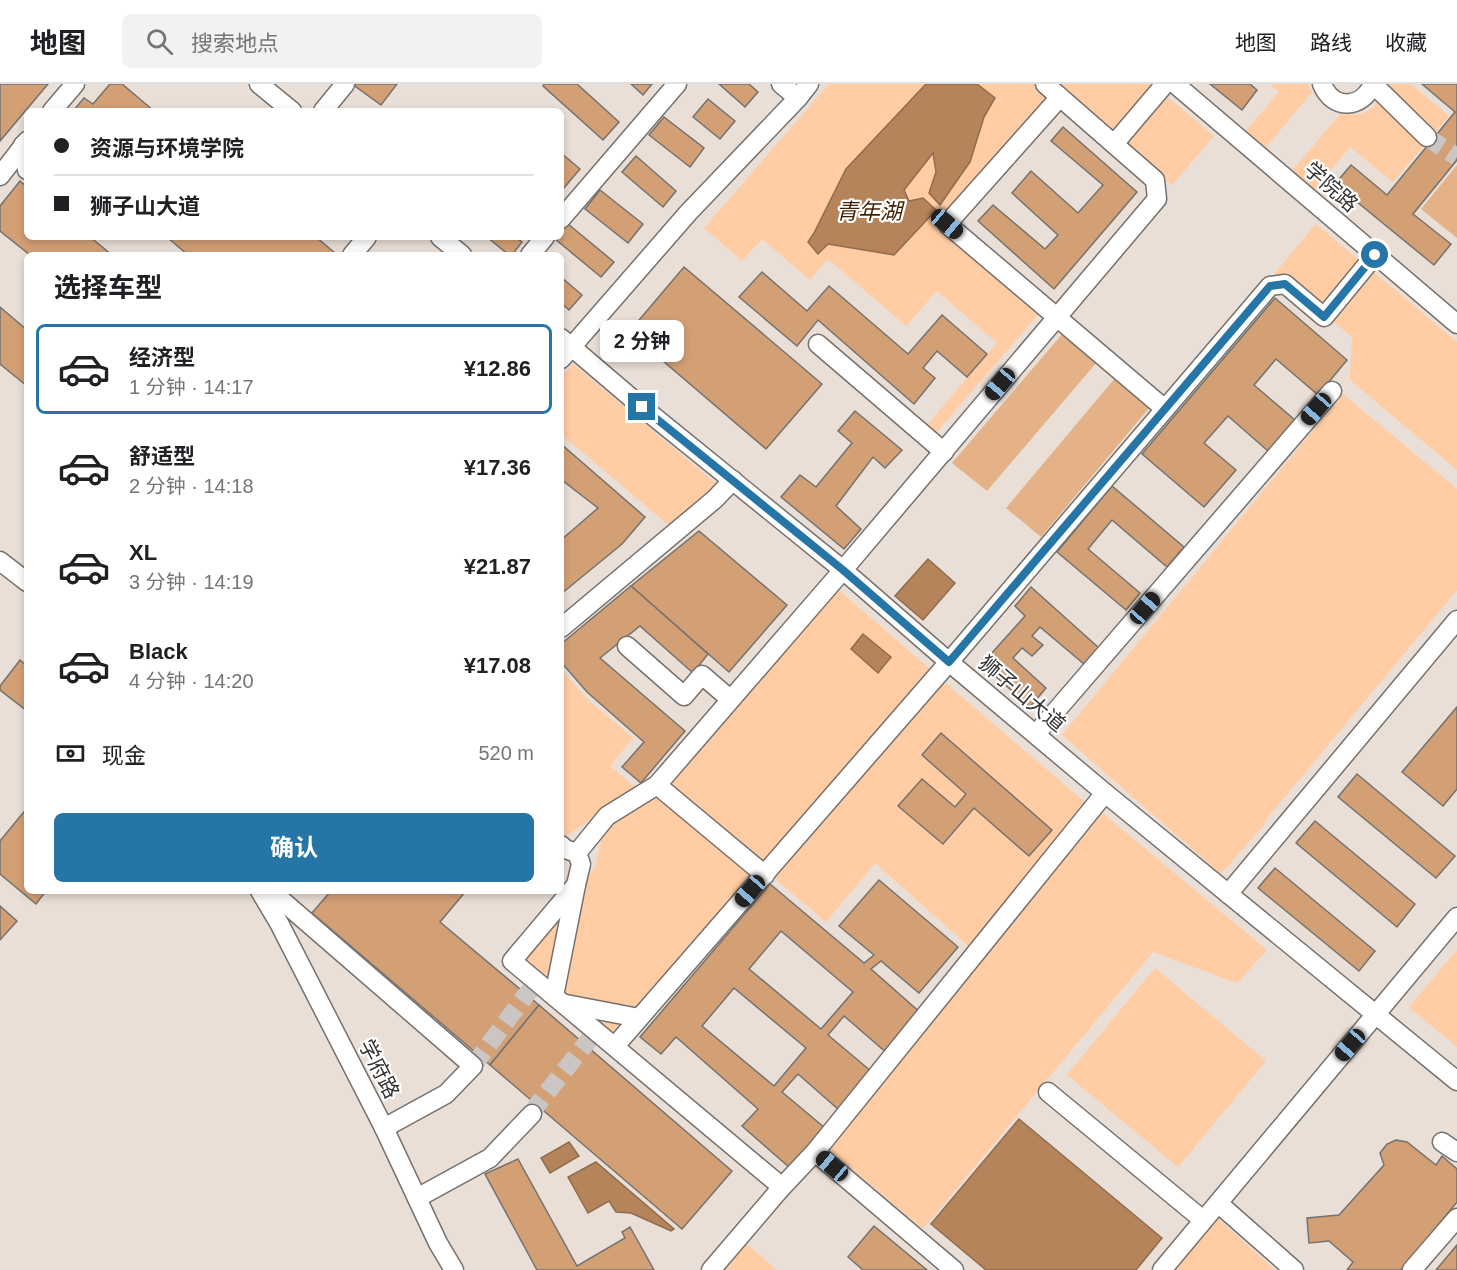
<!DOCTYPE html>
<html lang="zh">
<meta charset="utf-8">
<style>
body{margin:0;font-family:Helvetica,"Noto Sans SC",sans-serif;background:#f2f2f2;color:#202124;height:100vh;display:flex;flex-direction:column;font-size:22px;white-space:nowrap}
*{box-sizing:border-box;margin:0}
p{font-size:20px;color:#757577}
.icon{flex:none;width:33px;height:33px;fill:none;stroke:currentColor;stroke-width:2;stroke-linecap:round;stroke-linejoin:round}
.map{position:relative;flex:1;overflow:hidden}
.drawer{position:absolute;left:24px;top:168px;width:540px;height:642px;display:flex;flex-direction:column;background:#fff;border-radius:9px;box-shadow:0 3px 9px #0003}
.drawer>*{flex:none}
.guide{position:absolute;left:24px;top:24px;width:540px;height:132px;border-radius:9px;box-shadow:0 3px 9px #0003;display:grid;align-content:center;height:132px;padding:0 30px;background:#fff}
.end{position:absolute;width:27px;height:27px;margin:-14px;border:8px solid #2675a7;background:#fff;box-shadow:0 0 0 3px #fff}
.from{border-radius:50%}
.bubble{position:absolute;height:42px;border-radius:9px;background:#fff;box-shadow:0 3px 9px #0003;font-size:20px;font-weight:700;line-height:42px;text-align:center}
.car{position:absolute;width:18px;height:36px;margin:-18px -9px;border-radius:8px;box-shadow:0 0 4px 2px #0007;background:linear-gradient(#222 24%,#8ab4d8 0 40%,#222 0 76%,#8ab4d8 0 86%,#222 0)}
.guide b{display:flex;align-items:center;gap:21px;height:57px;font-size:22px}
.guide b+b{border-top:2px solid #e0e0e0}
.guide i{width:15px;height:15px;background:#202124}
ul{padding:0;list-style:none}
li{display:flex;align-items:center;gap:18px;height:90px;margin:0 12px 9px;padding:0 18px;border:3px solid transparent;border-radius:9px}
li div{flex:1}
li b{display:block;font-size:22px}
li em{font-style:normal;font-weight:700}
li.selected{border-color:#2675a7}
li>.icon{width:54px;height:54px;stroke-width:1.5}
h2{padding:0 30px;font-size:27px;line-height:72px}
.pay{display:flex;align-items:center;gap:15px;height:66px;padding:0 30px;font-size:22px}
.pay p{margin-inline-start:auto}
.action{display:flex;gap:12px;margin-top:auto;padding:12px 30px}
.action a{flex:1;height:69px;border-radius:9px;background:#2675a7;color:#fff;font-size:24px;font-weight:700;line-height:69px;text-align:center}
header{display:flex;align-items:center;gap:36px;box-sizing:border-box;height:84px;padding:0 30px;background:#fff;border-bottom:2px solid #e0e0e0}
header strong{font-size:28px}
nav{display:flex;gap:33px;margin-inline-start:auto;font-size:21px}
.search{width:420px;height:54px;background:#f2f2f2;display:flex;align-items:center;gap:15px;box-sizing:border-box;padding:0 21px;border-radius:9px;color:#757577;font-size:22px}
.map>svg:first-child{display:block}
.built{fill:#e9dfd6;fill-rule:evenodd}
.green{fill:#ffcca3}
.forest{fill:#e5b186}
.water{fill:#b5845a;stroke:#8f6c4e;stroke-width:1.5}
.building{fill:#d3a075;stroke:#75716e;stroke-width:1.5;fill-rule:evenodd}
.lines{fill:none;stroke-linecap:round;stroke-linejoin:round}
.minor-tunnel{stroke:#cbc6c4;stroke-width:18;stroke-dasharray:18 9;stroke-linecap:butt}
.minor-casing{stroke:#75716e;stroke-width:21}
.minor{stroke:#fff;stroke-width:18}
.route{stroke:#2675a7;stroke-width:8}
.labels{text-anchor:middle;stroke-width:4.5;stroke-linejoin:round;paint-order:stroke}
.street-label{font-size:21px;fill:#353332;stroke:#fff}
.water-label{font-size:22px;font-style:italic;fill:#401f00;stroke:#fff}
</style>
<header>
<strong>地图</strong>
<div class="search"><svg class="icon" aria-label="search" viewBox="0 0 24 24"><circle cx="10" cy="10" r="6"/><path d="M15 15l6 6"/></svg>搜索地点</div>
<nav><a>地图</a><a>路线</a><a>收藏</a></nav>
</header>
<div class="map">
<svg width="1457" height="1186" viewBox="0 0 1457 1186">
<rect width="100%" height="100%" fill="#f0ebe8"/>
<path class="built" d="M 0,0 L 1457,0 L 1457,1186 L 0,1186 ZM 27,27 L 561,27 L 561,153 L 27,153 ZM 27,171 L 561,171 L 561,807 L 27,807 Z"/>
<g class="green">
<polygon points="829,0 1152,0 1214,52 1172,101 1063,4 939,140 1041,227 936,349 927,341 997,259 937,207 906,242 828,175 810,196 762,155 742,177 704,144"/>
<polygon points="1270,0 1308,0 1312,8 1264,66 1244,49 1279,8"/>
<path d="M 1385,0 L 1411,0 L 1449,32 L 1393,98 L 1350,63 L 1314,106 L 1292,87 L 1340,30 C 1366,34 1379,24 1385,0 Z"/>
<polygon points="1316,140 1457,258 1457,386 1350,296 1352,253 1275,189"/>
<polygon points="573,280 720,403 671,443 561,350 561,293"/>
<polygon points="1343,310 1457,405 1457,506 1264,738 1265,740 1221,790 1062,651"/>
<polygon points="835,503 929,584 756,792 614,955 520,876 595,783 605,741 657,711"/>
<polygon points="561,585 588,616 633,654 610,682 638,706 561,755"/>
<polygon points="942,596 1086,719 970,863 875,779 826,838 773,793"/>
<polygon points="1101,728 1267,866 1237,899 1153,868 923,1145 824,1061"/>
<polygon points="1457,866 1457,963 1409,923"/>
<polygon points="1155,884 1266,977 1178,1083 1067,991"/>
<polygon points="1216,1133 1275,1186 1171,1186"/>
<polygon points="745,1159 777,1186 723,1186"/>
</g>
<g class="forest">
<polygon points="1457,81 1457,154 1421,125"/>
<polygon points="1063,249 1097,278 987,407 952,379"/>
<polygon points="1116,293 1150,323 1041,453 1006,424"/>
</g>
<g class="water">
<polygon points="926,0 977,0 995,14 984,33 970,78 940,121 929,109 936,88 933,69 904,106 909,117 923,114 936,126 894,171 828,160 818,170 808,158 814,149 846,85"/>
<polygon points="928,475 955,499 923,536 895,512"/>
<polygon points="863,550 891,573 878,589 851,565"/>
<polygon points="1019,1035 1162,1154 1136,1186 986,1186 931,1140"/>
<polygon points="569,1058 579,1072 550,1089 541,1074"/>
<polygon points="596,1078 674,1145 671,1147 631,1129 616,1128 609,1117 588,1129 568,1093"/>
</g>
<g class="building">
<polygon points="0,0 48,0 0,57"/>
<polygon points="110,0 122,0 154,27 73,27 84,14 93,20"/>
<polygon points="352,0 397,0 381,21"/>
<polygon points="544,0 577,0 619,38 603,56 543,2"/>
<polygon points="631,0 652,0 643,11"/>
<polygon points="719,0 749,0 758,8 745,23"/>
<polygon points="1210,0 1250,0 1257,6 1242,26"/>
<polygon points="1422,0 1457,0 1457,76 1413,130 1451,160 1434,181 1335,100 1351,81 1387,111 1455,28"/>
<polygon points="708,15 735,37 720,55 693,33"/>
<polygon points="664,33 704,64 690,83 649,51"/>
<polygon points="1063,43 1137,108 1054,205 978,137 993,121 1045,165 1058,151 1012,109 1031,87 1078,129 1103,101 1051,57"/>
<polygon points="561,69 580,85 563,105 561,103"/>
<polygon points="636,72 676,107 663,123 622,88"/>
<polygon points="20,97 27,103 27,153 90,153 112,171 30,171 0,147 0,122"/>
<polygon points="600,106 643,140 628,159 585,125"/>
<polygon points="568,140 614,178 601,193 555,155 557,153 561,153 561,148"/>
<polygon points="167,153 316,153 335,169 333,171 188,171"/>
<polygon points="487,153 515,153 522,158 512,171 509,171"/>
<polygon points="684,183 822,300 766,365 629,248"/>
<polygon points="762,188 807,227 829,202 908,270 942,231 987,270 967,293 937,267 923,284 935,294 914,320 818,236 797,262 739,213"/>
<polygon points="561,193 582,211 569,226 561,219"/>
<polygon points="1275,214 1347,276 1318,311 1276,275 1254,301 1295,336 1268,367 1228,332 1204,359 1236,386 1204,423 1142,370"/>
<polygon points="0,223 27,246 27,302 0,280"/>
<polygon points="855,327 902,366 885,384 873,373 836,422 861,445 844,465 781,413 800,391 816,403 852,359 838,347"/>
<polygon points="561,360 645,433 622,460 561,510 561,456 598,424 563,397 561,399"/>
<polygon points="1112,402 1184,463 1167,483 1112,436 1088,465 1140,509 1126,526 1057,468"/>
<polygon points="699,447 787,521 729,588 631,502"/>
<polygon points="631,502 708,570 693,589 640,542 600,574 685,647 641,699 622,683 644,658 587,608 561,578 561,560"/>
<polygon points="1031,503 1099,564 1084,580 1040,543 1032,552 1043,561 1032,572 1022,564 1013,574 1046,604 1030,623 982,580 1025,532 1015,522"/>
<polygon points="20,576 27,582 27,627 0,606 0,602"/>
<polygon points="1457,623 1457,705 1443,722 1402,688"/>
<polygon points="941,649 1052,746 1029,772 974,724 943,760 898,722 922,695 955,723 966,710 922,671"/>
<polygon points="1357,690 1455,772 1436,794 1338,713"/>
<polygon points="27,724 27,807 46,807 36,820 0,790 0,757"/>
<polygon points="1315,737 1415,820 1397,843 1296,759"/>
<polygon points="1275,784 1375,867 1359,887 1258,804"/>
<path d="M 879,796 L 958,863 L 919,909 L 881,877 L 871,885 L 922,930 L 888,970 L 844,932 L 828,951 L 872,988 L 839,1026 L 798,990 L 782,1008 L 825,1044 L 790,1084 L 742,1042 L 758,1025 L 676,953 L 661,970 L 640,953 L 770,800 L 864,879 L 874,871 L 839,842 ZM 781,847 L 853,908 L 821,945 L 749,885 ZM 734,904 L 806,964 L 774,1002 L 702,942 Z"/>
<polygon points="329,807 466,807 440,838 539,921 490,981 312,829 330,808"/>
<polygon points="0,822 17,837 0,856"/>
<polygon points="539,921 732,1087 682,1145 490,981"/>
<polygon points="1396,1056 1407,1058 1436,1081 1442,1072 1457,1085 1457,1118 1401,1186 1347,1186 1353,1178 1329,1157 1309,1159 1307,1134 1339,1131 1384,1081 1380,1069 1387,1060"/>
<polygon points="518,1075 577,1182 625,1154 622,1148 630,1143 654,1186 537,1186 485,1090"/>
<polygon points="874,1142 927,1186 863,1186 848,1173"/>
<polygon points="1457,1161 1457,1186 1436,1186"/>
</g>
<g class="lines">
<g class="minor-tunnel">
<polyline points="1427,53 1457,73"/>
<polyline points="473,982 526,911 538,898"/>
<polyline points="532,1030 537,1021 596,947"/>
</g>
<defs>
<g id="minor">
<polyline points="259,0 292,27"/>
<polyline points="781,0 798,14"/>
<polyline points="1175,0 1457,240"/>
<path d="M 1322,0 C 1333,27 1362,25 1373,0"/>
<polyline points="1373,0 1427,53"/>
<polyline points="1060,13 947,140 1165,325"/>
<polyline points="52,27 75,0"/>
<polyline points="323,27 345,0"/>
<polyline points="1114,60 1165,0"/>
<polyline points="23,61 27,86"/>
<polyline points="0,92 27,57"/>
<polyline points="561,135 677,0"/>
<polyline points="440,153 462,171"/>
<polyline points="352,171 367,153"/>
<polyline points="530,171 545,153"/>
<polyline points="561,254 642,323 843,486 949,578 1105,709 1457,997"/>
<polyline points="818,260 944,368"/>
<polyline points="561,275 688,129 798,14 809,0"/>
<polyline points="0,477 27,498"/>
<polyline points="561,544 715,415 733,396"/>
<polyline points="627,562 684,612 702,591 730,615"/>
<polyline points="1036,650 1332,307"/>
<polyline points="657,701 765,791"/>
<polyline points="577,769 607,732 657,701 843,486 1157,115 1155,96 1045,0"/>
<polyline points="576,801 512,877 782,1103"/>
<polyline points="260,807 279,839 384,1044 438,1159 454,1186"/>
<polyline points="271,807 473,982 446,1010 384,1044"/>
<polyline points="1228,810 1457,536"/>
<polyline points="554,912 576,801 581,780 577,769 565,765 561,761"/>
<polyline points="566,920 639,934"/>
<polyline points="615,962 949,578 1270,202 1285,200 1324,233 1375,171"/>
<polyline points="1048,1008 1203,1136"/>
<polyline points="1442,1058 1457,1068"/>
<polyline points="815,1068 954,1186"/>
<polyline points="417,1114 490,1074 532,1030"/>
<polyline points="1218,1119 1294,1186"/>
<polyline points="711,1186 782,1103 815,1068 1105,709"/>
<polyline points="1162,1186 1457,833"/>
<polyline points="1412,1186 1457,1134"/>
</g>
</defs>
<use href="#minor" class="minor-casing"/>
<use href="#minor" class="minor"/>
</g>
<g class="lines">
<polyline class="route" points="642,323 843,486 949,578 1270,202 1285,200 1324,233 1375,171"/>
</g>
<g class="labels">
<g class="street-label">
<text transform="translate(1331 103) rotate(41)" y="7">学院路</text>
<text transform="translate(1022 610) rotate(40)" y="7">狮子山大道</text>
<text transform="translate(379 985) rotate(63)" y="7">学府路</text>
</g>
<g class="water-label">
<text x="869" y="135">青年湖</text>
</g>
</g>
</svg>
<i class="end from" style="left:1375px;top:171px"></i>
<i class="end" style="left:642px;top:323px"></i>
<div class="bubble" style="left:600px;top:236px;width:84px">2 分钟</div>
<i class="car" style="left:947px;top:140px;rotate:130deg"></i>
<i class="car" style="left:1000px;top:300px;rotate:220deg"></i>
<i class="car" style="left:1316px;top:325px;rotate:221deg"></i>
<i class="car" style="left:1145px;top:524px;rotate:41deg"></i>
<i class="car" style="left:750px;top:807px;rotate:221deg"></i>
<i class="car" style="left:1350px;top:961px;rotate:221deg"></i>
<i class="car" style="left:832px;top:1082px;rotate:310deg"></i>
<div class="guide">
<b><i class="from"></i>资源与环境学院</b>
<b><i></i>狮子山大道</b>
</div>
<section class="drawer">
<h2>选择车型</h2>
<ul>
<li class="selected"><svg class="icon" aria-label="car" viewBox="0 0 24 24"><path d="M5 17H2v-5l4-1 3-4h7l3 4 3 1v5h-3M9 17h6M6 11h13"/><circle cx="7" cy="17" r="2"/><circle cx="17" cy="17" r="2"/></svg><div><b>经济型</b><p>1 分钟 · 14:17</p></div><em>¥12.86</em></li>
<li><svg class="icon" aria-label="car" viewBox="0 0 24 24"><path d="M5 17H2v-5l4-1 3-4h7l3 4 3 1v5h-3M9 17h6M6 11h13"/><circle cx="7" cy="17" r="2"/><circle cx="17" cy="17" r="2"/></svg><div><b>舒适型</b><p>2 分钟 · 14:18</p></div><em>¥17.36</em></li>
<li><svg class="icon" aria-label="car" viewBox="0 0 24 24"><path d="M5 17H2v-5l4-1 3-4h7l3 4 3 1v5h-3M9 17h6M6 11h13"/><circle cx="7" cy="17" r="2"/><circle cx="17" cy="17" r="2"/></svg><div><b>XL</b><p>3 分钟 · 14:19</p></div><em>¥21.87</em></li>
<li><svg class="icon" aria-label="car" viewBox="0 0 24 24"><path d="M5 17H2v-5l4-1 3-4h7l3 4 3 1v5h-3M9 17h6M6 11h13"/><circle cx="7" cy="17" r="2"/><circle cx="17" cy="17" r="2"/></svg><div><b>Black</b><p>4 分钟 · 14:20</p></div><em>¥17.08</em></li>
</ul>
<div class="pay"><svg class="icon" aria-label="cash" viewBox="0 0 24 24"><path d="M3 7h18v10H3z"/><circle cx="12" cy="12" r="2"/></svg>现金<p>520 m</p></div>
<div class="action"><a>确认</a></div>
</section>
</div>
